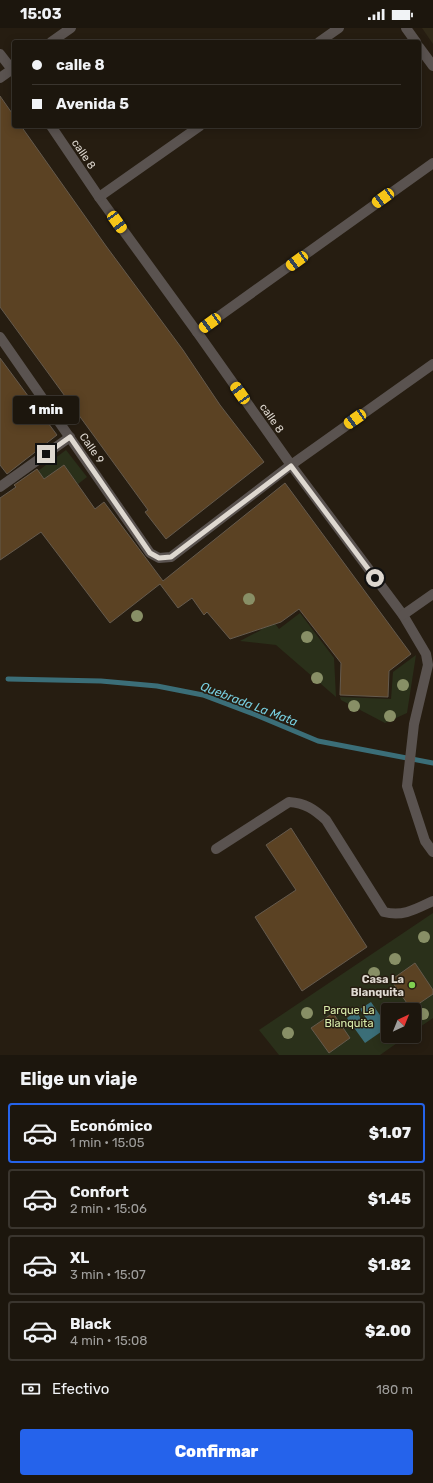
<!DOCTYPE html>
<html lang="es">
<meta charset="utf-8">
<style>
body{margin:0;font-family:Rubik,sans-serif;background:#251f16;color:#f1f3f6;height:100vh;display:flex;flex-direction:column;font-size:15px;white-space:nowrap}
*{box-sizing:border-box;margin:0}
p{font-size:13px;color:#a09f9d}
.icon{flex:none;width:22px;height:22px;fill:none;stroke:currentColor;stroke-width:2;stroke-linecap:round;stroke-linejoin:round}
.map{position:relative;height:1027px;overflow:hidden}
.panel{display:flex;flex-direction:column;background:#1c160d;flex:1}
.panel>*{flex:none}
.top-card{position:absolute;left:12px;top:12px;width:409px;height:88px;border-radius:4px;box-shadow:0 2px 10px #0003,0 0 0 1px #3a352e;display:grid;align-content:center;height:88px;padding:0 20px;background:#1c160d}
.needle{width:26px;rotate:43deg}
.fabs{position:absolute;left:381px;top:975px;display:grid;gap:8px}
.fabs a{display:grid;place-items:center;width:40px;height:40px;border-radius:4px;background:#1c160d;box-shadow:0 2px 10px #0003,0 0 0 1px #3a352e;font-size:20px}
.end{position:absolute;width:18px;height:18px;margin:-9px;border:5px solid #ded8d0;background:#111;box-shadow:0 0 0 2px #111}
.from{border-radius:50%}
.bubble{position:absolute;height:28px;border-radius:4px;background:#1c160d;box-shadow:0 2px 10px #0003,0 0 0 1px #3a352e;font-size:13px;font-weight:800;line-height:28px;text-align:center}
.car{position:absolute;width:12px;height:24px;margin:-12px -6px;border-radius:5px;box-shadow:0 0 3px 1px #0007;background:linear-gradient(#f5c518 24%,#345 0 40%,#f5c518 0 76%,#345 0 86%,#f5c518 0)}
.top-card b{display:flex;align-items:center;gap:14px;height:38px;font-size:15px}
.top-card b+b{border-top:1px solid #3a352e}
.top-card i{width:10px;height:10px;background:#f1f3f6}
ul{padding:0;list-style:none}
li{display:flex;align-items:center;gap:12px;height:60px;margin:0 8px 6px;padding:0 12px;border:2px solid #3a352e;border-radius:4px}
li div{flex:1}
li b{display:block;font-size:15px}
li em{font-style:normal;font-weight:800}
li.selected{border-color:#2563eb}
li>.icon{width:36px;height:36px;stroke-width:1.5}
h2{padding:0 20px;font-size:18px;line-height:48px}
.pay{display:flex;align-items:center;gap:10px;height:44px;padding:0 20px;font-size:15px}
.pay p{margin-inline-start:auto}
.button{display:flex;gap:8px;margin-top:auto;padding:8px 20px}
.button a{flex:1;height:46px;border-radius:4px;background:#2563eb;color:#fff;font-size:16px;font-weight:800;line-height:46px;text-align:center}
.status{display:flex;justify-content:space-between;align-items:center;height:28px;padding:0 20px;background:#1c160d;direction:ltr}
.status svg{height:11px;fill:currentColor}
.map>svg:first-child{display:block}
.education{fill:#302918}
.green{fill:#2a301a}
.water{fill:#3b6e78}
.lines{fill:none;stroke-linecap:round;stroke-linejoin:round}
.stream{stroke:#3b6e78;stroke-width:5}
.building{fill:#5b4223;stroke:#655a4d}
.minor{stroke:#5a5350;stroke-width:10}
.tree{fill:#888f66}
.route{stroke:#ded8d0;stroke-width:5}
.poi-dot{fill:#80d051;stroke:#261d11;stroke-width:1.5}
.labels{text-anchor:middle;stroke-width:3;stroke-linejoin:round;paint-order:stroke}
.street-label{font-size:11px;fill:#ded8d0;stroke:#261d11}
.poi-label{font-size:11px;font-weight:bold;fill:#ded8d0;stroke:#261d11;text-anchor:end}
.park-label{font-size:11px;fill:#d9edac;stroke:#261d11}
.water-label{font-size:12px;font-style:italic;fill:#77cedf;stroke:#261d11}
</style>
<div class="status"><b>15:03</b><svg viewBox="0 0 49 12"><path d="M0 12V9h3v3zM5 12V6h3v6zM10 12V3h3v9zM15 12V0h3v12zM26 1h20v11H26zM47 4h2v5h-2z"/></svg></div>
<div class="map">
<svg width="433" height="1027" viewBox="0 0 433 1027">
<rect width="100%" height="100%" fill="#261d11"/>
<polygon class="education" points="422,0 433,0 433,16"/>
<g class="green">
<polygon points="66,422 87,449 78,456 64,437 44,451 38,443"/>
<polygon points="252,563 279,601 300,585 334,630 336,669 276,617 240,613 261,602 239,572"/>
<polygon points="416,627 407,685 385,695 341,672 340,669 391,671 393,644"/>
<polygon points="433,885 433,990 414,1003 414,982 388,982 388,1008 407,1008 380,1027 279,1027 259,1002"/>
</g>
<polygon class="water" points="371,974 388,999 365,1015 347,990 356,983 365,997 369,995 360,981"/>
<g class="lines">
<polyline class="stream" points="8,651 101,653 157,658 203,667 256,687 318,713 433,735"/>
</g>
<g class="building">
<polygon points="0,68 14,88 14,98 21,98 106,218 183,322 220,377 264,434 166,511 145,484 148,482 0,279"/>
<polygon points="0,330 57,407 7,446 0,437"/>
<polygon points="64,437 95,481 104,474 163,553 285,455 411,626 389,643 388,669 340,667 341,635 299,581 281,594 230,611 207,584 204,587 192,570 178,580 160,556 110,595 41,504 0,532 0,470 16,459 14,457 37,441 44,451"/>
<polygon points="291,800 367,919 302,963 255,889 296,862 266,817"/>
<polygon points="415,935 433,962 433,966 411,981 391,952"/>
<polygon points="333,985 350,1010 329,1025 311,1000"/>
</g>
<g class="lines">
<g class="minor">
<polyline points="406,0 416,14"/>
<polyline points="51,14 71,0"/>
<polyline points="319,14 339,0"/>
<polyline points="419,19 433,38"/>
<polyline points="0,26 14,44"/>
<polyline points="0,50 14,40"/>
<polyline points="51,98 99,169 197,304 291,437 403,587 426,626 428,637 414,696 407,758 425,813 433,824"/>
<polyline points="99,169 200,98"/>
<polyline points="197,304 433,135"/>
<polyline points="0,309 150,525 159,530 171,529 291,437 433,336"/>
<polyline points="0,459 70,409"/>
<polyline points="403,587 433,566"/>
<path d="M 216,821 L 289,774 C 305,775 314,781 326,792 L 384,884 C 403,889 416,881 433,873"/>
</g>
</g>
<g class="tree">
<circle cx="249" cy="571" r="6"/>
<circle cx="137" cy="588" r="6"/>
<circle cx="307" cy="609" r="6"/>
<circle cx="317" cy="650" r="6"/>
<circle cx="403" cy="657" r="6"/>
<circle cx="354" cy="678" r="6"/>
<circle cx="390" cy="688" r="6"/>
<circle cx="424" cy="909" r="6"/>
<circle cx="395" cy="931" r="6"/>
<circle cx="374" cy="945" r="6"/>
<circle cx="307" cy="985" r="6"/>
<circle cx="423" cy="986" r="6"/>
<circle cx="288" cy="1005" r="6"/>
</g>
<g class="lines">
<polyline class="route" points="46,426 70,409 150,525 159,530 171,529 291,438 375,550"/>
</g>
<circle class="poi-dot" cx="412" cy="957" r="4"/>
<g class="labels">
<g class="street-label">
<text transform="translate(84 126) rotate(56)" y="4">calle 8</text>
<text transform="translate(272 390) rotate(55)" y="4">calle 8</text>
<text transform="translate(92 420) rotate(55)" y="4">Calle 9</text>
</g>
<g class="poi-label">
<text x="404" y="955">Casa La<tspan x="404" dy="13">Blanquita</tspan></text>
</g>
<g class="park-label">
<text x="349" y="986">Parque La<tspan x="349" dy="13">Blanquita</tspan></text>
</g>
<g class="water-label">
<text transform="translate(249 676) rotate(21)" y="4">Quebrada La Mata</text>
</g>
</g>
</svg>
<div class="fabs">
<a><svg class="needle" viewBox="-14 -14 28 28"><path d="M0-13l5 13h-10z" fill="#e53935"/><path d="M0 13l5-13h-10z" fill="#a09f9d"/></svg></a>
</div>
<i class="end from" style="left:375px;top:550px"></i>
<i class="end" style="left:46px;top:426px"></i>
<div class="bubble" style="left:13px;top:368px;width:66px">1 min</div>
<i class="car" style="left:383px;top:170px;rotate:234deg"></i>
<i class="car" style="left:117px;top:194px;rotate:144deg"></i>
<i class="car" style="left:297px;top:233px;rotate:234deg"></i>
<i class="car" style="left:210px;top:295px;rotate:234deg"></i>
<i class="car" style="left:240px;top:365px;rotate:325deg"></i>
<i class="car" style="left:355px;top:391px;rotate:235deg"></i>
<div class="top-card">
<b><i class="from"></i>calle 8</b>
<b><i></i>Avenida 5</b>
</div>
</div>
<section class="panel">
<h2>Elige un viaje</h2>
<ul>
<li class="selected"><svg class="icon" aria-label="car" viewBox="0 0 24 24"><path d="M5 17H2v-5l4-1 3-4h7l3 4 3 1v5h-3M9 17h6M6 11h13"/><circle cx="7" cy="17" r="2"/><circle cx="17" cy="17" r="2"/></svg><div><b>Económico</b><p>1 min · 15:05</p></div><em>$1.07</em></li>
<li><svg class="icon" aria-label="car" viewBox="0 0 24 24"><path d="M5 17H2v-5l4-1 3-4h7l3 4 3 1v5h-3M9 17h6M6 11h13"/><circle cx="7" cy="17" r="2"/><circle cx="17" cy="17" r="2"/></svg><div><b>Confort</b><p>2 min · 15:06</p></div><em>$1.45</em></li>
<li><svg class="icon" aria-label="car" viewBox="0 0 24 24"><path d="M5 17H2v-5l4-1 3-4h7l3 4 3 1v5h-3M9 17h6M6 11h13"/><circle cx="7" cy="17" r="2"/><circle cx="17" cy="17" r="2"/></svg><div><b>XL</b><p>3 min · 15:07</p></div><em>$1.82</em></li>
<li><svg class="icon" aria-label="car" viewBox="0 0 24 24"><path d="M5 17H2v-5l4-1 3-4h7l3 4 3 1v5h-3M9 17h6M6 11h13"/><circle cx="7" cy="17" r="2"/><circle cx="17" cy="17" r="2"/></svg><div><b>Black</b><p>4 min · 15:08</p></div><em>$2.00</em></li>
</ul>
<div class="pay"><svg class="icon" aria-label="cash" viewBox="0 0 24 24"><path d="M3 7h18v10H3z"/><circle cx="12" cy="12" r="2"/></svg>Efectivo<p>180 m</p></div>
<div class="button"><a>Confirmar</a></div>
</section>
